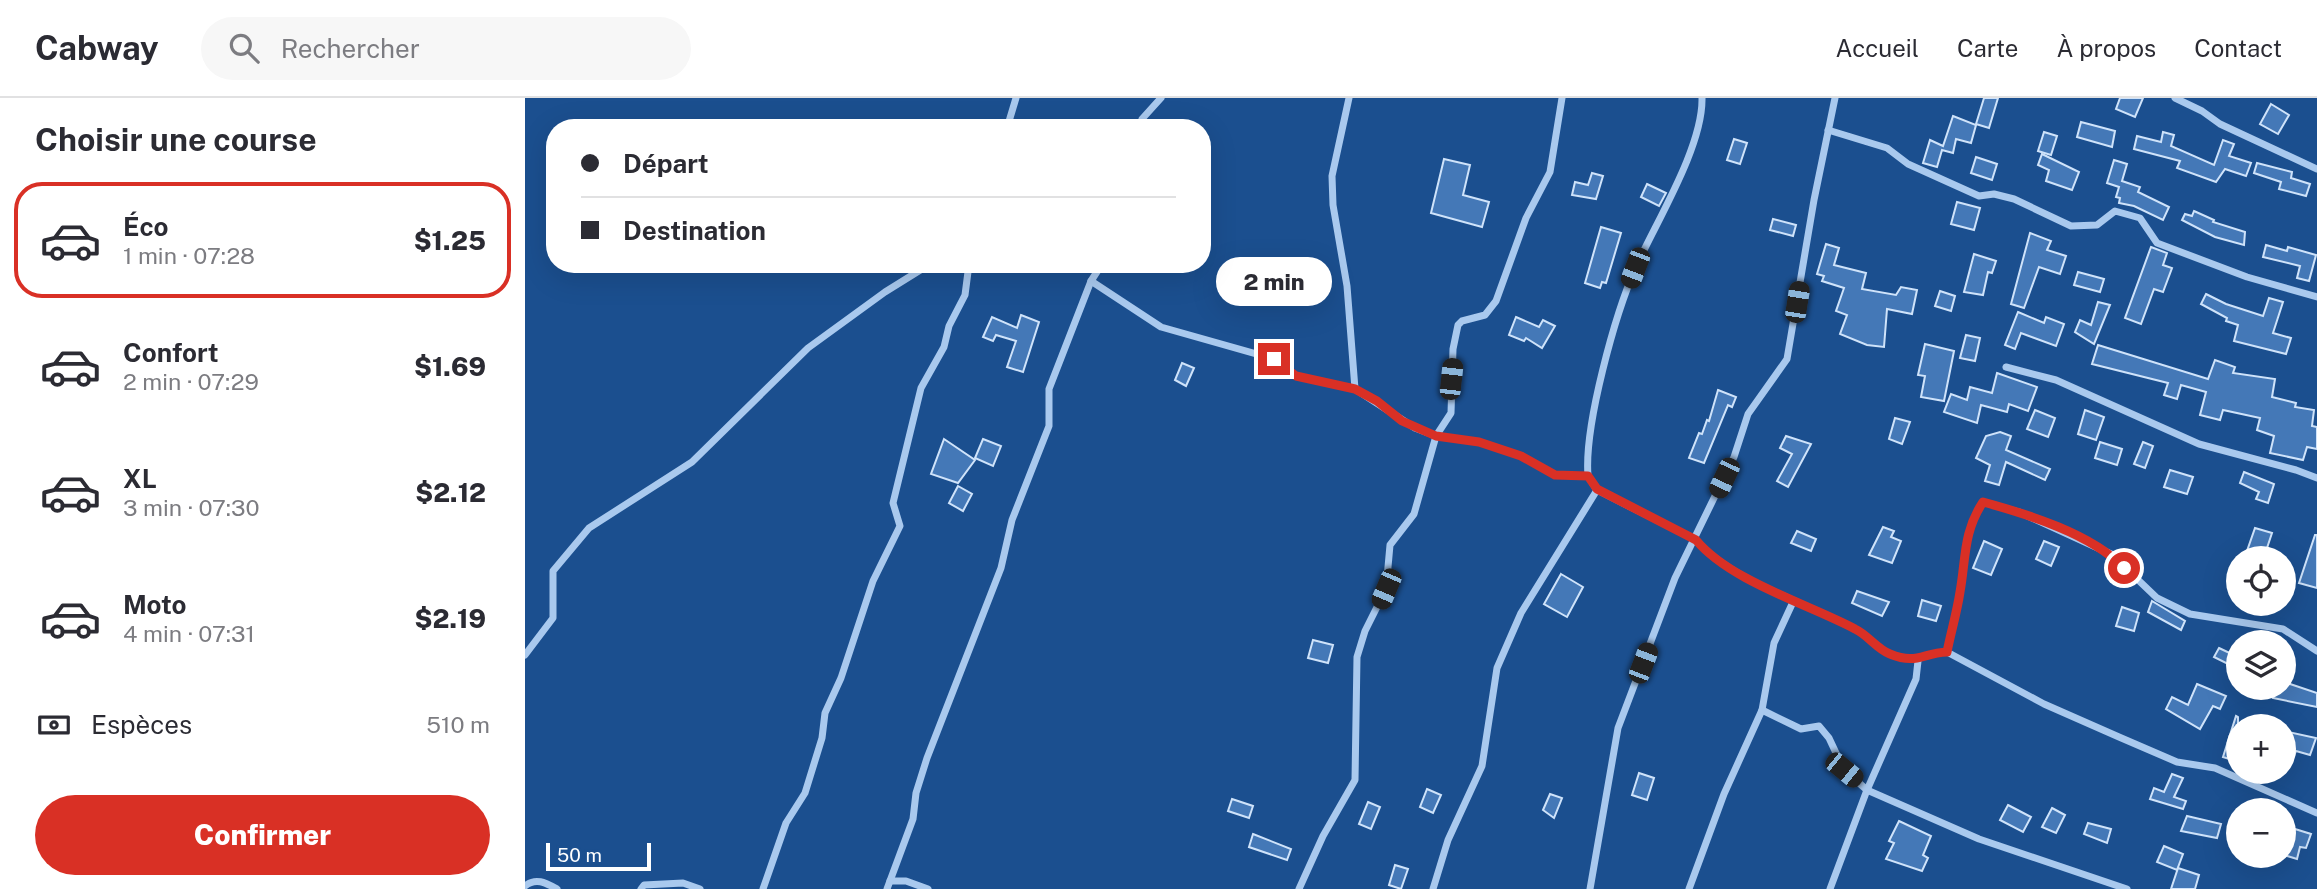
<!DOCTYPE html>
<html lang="fr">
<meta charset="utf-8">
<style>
body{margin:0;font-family:"Public Sans",sans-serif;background:#f7f7f7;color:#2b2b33;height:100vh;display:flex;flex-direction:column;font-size:26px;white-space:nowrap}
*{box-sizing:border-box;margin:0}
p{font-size:23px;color:#7c7c81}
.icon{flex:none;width:38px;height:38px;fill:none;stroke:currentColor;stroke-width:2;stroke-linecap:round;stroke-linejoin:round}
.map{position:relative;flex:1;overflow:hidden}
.side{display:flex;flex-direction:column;background:#fff;width:525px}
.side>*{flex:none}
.top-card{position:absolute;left:21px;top:21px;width:665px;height:154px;border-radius:28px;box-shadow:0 7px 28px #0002;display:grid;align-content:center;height:154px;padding:0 35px;background:#fff}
.tools{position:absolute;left:1701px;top:448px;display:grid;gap:14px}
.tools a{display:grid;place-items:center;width:70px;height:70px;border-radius:50%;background:#fff;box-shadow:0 7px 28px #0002;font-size:35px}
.scale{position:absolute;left:21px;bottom:18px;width:105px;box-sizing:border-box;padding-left:7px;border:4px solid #fff;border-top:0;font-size:19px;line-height:24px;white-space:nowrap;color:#fff;-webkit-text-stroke:5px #1b4f8f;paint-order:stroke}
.end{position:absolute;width:32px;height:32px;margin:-16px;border:9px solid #d93025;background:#fff;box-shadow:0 0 0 4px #fff}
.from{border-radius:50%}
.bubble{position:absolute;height:49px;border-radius:24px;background:#fff;box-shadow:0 7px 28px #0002;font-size:23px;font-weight:800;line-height:49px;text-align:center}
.car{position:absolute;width:21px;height:42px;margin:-21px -10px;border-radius:9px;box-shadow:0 0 5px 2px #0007;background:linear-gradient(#222 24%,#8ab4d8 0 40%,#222 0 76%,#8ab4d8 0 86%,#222 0)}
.top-card b{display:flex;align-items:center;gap:24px;height:66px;font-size:26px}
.top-card b+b{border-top:2px solid #e1e1e2}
.top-card i{width:18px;height:18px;background:#2b2b33}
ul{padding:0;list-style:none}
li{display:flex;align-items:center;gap:21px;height:116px;margin:0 14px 10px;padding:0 21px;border:4px solid transparent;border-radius:28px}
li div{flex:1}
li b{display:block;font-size:26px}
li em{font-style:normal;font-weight:800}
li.selected{border-color:#d93025}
li>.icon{width:63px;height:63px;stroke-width:1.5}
h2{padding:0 35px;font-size:32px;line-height:84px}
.pay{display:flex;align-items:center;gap:18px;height:77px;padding:0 35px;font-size:26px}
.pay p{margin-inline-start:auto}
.cta{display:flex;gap:14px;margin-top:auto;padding:14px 35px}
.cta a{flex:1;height:80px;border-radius:42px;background:#d93025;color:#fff;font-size:28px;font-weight:800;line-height:80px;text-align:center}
header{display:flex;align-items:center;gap:42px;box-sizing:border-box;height:98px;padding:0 35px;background:#fff;border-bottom:2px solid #e1e1e2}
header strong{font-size:33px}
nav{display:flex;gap:38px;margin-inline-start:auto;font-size:24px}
.search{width:490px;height:63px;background:#f7f7f7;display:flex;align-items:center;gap:18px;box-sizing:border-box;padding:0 24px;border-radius:38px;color:#7c7c81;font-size:26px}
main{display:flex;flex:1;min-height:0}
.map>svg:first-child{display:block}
.building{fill:#4478b7;stroke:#cfe3fa;stroke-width:2}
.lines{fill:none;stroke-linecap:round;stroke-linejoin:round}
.street{stroke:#a9c9ee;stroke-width:7}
.route{stroke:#d93025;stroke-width:9}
</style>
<header>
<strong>Cabway</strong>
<div class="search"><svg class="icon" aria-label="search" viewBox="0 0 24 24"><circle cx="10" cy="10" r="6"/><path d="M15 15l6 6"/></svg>Rechercher</div>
<nav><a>Accueil</a><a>Carte</a><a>À propos</a><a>Contact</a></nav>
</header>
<main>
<section class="side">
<h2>Choisir une course</h2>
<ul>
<li class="selected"><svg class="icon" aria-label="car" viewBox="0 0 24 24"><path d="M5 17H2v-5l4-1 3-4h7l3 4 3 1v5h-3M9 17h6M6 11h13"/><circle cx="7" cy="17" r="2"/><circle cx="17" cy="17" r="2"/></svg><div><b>Éco</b><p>1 min · 07:28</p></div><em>$1.25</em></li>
<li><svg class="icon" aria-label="car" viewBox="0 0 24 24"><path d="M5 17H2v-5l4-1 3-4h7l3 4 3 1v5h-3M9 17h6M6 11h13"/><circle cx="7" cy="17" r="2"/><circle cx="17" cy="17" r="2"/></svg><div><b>Confort</b><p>2 min · 07:29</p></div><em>$1.69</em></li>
<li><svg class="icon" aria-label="car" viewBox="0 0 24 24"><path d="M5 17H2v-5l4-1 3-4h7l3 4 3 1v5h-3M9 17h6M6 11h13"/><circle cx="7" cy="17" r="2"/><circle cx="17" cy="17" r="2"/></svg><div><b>XL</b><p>3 min · 07:30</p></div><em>$2.12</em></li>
<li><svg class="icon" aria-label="car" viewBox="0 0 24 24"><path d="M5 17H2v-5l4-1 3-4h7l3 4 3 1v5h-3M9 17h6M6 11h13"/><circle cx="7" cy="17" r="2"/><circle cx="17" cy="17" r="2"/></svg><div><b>Moto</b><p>4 min · 07:31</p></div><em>$2.19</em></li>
</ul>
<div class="pay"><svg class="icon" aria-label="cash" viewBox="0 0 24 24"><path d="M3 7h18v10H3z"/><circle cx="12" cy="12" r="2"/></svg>Espèces<p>510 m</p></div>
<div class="cta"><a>Confirmer</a></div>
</section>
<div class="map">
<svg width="1792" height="791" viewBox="0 0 1792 791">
<rect width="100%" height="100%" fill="#1b4f8f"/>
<g class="building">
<polygon points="1459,0 1473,0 1464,30 1451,26"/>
<polygon points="1595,0 1618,0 1610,19 1591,11"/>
<polygon points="1746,6 1764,17 1753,36 1735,26"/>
<polygon points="1428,18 1451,27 1446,45 1431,41 1428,55 1417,52 1412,69 1398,65 1405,42 1418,48"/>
<polygon points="1556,24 1590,33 1587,49 1552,39"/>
<polygon points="1519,34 1532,38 1526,57 1513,53"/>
<polygon points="1638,34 1649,37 1646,48 1689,67 1698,42 1709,46 1704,58 1726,65 1721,78 1700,71 1691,84 1652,70 1655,63 1609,51 1612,38 1636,44"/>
<polygon points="1209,41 1222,45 1215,66 1202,62"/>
<polygon points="1517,56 1554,74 1547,92 1521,83 1524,72 1513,67"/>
<polygon points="1451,59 1472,66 1467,82 1446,75"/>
<polygon points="919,61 945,67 938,97 964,104 957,129 906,115"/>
<polygon points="1589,62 1602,66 1597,83 1615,89 1613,94 1644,109 1638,122 1609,108 1594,105 1595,100 1591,99 1594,89 1582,85"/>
<polygon points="1732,65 1767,74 1766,80 1785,86 1781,98 1754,91 1756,84 1729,75"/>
<polygon points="1067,75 1078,78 1071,101 1047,97 1050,84 1063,87"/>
<polygon points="1122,86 1141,95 1134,108 1116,99"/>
<polygon points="1432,104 1455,110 1449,132 1426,126"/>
<polygon points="1669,113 1689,122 1688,124 1720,134 1719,147 1690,139 1657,122 1660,116 1667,118"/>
<polygon points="1248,121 1271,127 1268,138 1245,132"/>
<polygon points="1076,129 1096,135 1081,185 1077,184 1075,190 1060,185"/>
<polygon points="1505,135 1526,143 1522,152 1541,158 1535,176 1514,169 1499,210 1486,206"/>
<polygon points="1301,146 1314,150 1309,167 1341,175 1337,191 1371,197 1376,189 1392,192 1387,216 1362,211 1359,249 1342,247 1315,236 1322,217 1311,213 1319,190 1297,183 1299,178 1292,176"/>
<polygon points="1741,147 1762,153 1763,149 1791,157 1784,183 1772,180 1775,168 1738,159"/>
<polygon points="1626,149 1642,155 1638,167 1647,170 1638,194 1629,191 1616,226 1600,220"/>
<polygon points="1449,156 1471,163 1467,175 1463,174 1458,197 1439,194"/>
<polygon points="1553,174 1579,181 1575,194 1549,187"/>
<polygon points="1415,193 1430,198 1426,213 1410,208"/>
<polygon points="1681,196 1701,206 1738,218 1744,200 1758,204 1748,235 1766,240 1761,256 1709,243 1713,227 1701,223 1702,220 1676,206"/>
<polygon points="1573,204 1585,207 1569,246 1550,234 1555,222 1566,227"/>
<polygon points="1493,214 1519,225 1521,219 1539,226 1531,248 1496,235 1490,251 1480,247"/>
<polygon points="496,217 514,224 498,274 482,269 491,243 471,237 468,243 458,239 467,219 492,230"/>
<polygon points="991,219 1014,229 1018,222 1030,228 1017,250 1001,240 999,243 984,237"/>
<polygon points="1441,237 1455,240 1450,263 1435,260"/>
<polygon points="1400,246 1429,253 1419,303 1396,299 1400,278 1393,277"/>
<polygon points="1573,247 1683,281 1690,262 1710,269 1708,275 1750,281 1747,299 1771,305 1770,309 1789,312 1787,328 1792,329 1792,351 1782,349 1778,362 1745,355 1749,338 1732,332 1735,320 1698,312 1695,322 1675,317 1681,294 1656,287 1652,301 1639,297 1643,285 1567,266"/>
<polygon points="657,265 669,270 661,288 650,282"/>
<polygon points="1472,275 1512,289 1503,313 1484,306 1482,314 1456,307 1452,325 1419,314 1426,296 1442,302 1445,289 1467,295"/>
<polygon points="1193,292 1211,299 1207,309 1203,307 1179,365 1164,360 1174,335 1177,336 1182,322 1184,323"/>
<polygon points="1510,312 1530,320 1523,339 1502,331"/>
<polygon points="1560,312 1579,319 1571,342 1553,336"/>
<polygon points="1370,320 1385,324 1377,346 1364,341"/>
<polygon points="1475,334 1486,338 1481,352 1525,371 1520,382 1481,364 1474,387 1460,383 1465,367 1451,360 1461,338"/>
<polygon points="1261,338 1286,346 1263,389 1252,383 1267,356 1255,350"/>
<polygon points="419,341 450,362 433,385 406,376"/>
<polygon points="458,341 476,348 468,368 450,360"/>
<polygon points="1575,344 1597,351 1592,367 1570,360"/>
<polygon points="1618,344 1628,348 1620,370 1609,366"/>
<polygon points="1645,372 1668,379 1662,396 1639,389"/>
<polygon points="1719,374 1749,386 1743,405 1731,401 1734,394 1715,385"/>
<polygon points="433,388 447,396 438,413 424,405"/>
<polygon points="1358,429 1369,433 1366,439 1376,443 1367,465 1344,457"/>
<polygon points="1730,430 1747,435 1739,459 1722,453"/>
<polygon points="1272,433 1291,441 1286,453 1266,445"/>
<polygon points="1790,437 1792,437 1792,490 1774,485"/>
<polygon points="1459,443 1477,451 1466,477 1448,470"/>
<polygon points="1519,443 1534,449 1526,468 1511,461"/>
<polygon points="1036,476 1058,489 1042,519 1019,506"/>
<polygon points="1332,493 1364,504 1357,518 1327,505"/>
<polygon points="1397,502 1416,508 1411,523 1393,518"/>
<polygon points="1627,503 1660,523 1656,532 1623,514"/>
<polygon points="1597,509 1614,515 1609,533 1591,528"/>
<polygon points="788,542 808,547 803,565 783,560"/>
<polygon points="1694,550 1713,559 1713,571 1689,559"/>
<polygon points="1759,584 1792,595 1792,609 1748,600 1751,590 1759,590"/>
<polygon points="1672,586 1701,598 1695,611 1688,608 1675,631 1641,611 1647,599 1663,607"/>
<polygon points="1711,618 1713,619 1713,646 1708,662 1698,659"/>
<polygon points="1759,633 1791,640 1785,657 1771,653 1769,658 1759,654"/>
<polygon points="1114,675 1129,680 1122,702 1107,697"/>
<polygon points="1647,676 1658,680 1649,699 1661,703 1658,711 1625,701 1629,690 1639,694"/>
<polygon points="902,691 916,697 908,715 895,709"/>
<polygon points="1025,696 1037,700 1029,720 1018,712"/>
<polygon points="707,701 728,708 724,720 703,713"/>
<polygon points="843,704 855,709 846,731 834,726"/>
<polygon points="1483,707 1506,719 1498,734 1475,722"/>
<polygon points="1527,710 1540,717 1531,735 1517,729"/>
<polygon points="1662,718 1696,726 1692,740 1656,733"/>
<polygon points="1374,723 1406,738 1398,757 1403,760 1397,773 1361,761 1369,745 1364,743"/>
<polygon points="1563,725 1586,731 1582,745 1559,736"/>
<polygon points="1770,731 1786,736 1781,750 1775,749 1772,761 1759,757 1759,732 1769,735"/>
<polygon points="728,736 766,751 762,762 724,749"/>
<polygon points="1639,748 1658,756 1652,772 1632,764"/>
<polygon points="870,767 883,771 876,791 864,787"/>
<polygon points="1653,770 1674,777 1670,791 1646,791"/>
</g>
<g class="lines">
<g class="street">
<polyline points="824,0 807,78 808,107 822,188 830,291"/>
<polyline points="1650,0 1677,13 1695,26 1792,71"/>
<polyline points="482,30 491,0"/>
<polyline points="614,30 617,21 636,0"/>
<polyline points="1303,32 1362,50 1383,66 1454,98 1469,96 1489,101 1546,128 1572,127 1590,113 1615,120 1632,145 1722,179 1792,199"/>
<path d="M 566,183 L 636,229 L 749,261 L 771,278 L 830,291 L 890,330 L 911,338 L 954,344 L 996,358 L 1030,377 L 1063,378 L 1072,392 L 1171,442 C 1206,483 1282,505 1330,531 C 1343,537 1352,551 1365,556 C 1392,567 1397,555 1422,554 C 1426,534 1432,514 1435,494 C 1441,461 1438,434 1458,404 L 1494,414 L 1586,456 L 1632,500 L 1665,516 L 1758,531 L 1792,553"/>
<polyline points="1481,269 1531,282 1674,346 1771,372 1792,380"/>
<path d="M 1063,378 C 1059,328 1090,216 1111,169 C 1131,124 1178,49 1177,0"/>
<polyline points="1422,554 1519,606 1594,639 1652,664 1690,670 1792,715"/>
<polyline points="0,557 28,520 28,473 64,430 167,364 283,250 360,194 405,166"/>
<polyline points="1237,612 1276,631 1294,628 1304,640 1319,672 1342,692 1454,741 1602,791"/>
<polyline points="365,783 381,783 403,791"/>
<path d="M 0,788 C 11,779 21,785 32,791"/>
<polyline points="116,791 119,787 158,785 175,791"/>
<polyline points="238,791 261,725 280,695 297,640 300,615 316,580 348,483 375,428 368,405 396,290 419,249 424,228 440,197 444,166"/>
<polyline points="362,791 388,721 391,695 402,660 476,470 487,422 524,328 524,291 566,183 577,166"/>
<polyline points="774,791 798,738 830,682 832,559 840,533 861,491 865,447 889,416 911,338 926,315 928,251 933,227 937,223 960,217 971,203 1001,120 1025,74 1037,0"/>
<polyline points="908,791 923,742 957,668 972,570 996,515 1072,392"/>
<polyline points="1065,791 1093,630 1150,480 1209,359 1223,316 1262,261 1289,102 1310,0"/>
<polyline points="1164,791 1199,696 1237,612 1249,545 1268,504"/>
<polyline points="1305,791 1342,692 1391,581 1393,563"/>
</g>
</g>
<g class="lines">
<path class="route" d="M 749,261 L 771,278 L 830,291 L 852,303 L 877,323 L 911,338 L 954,344 L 996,358 L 1030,377 L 1063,378 L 1072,391 L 1171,442 C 1205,483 1283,506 1330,531 C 1343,537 1352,551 1365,556 C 1392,567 1397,555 1422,554 C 1426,534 1432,514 1435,494 C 1441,461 1438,434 1458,404 C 1502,416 1567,436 1599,470"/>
</g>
</svg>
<div class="tools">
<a><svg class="icon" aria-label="locate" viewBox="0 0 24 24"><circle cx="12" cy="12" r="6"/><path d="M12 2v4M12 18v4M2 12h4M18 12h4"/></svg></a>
<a><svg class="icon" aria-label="layers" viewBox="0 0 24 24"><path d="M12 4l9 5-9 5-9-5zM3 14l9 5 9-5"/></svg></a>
<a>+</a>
<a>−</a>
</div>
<div class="scale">50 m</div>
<i class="end from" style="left:1599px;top:470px"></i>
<i class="end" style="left:749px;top:261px"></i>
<div class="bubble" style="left:691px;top:159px;width:116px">2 min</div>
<i class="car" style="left:1110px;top:170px;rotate:201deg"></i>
<i class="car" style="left:1272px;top:204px;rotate:9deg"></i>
<i class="car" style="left:926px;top:281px;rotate:6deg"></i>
<i class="car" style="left:1199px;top:380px;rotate:205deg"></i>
<i class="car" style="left:861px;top:491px;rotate:203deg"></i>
<i class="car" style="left:1118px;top:565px;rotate:21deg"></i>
<i class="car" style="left:1319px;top:672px;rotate:129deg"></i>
<div class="top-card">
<b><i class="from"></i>Départ</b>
<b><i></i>Destination</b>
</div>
</div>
</main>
